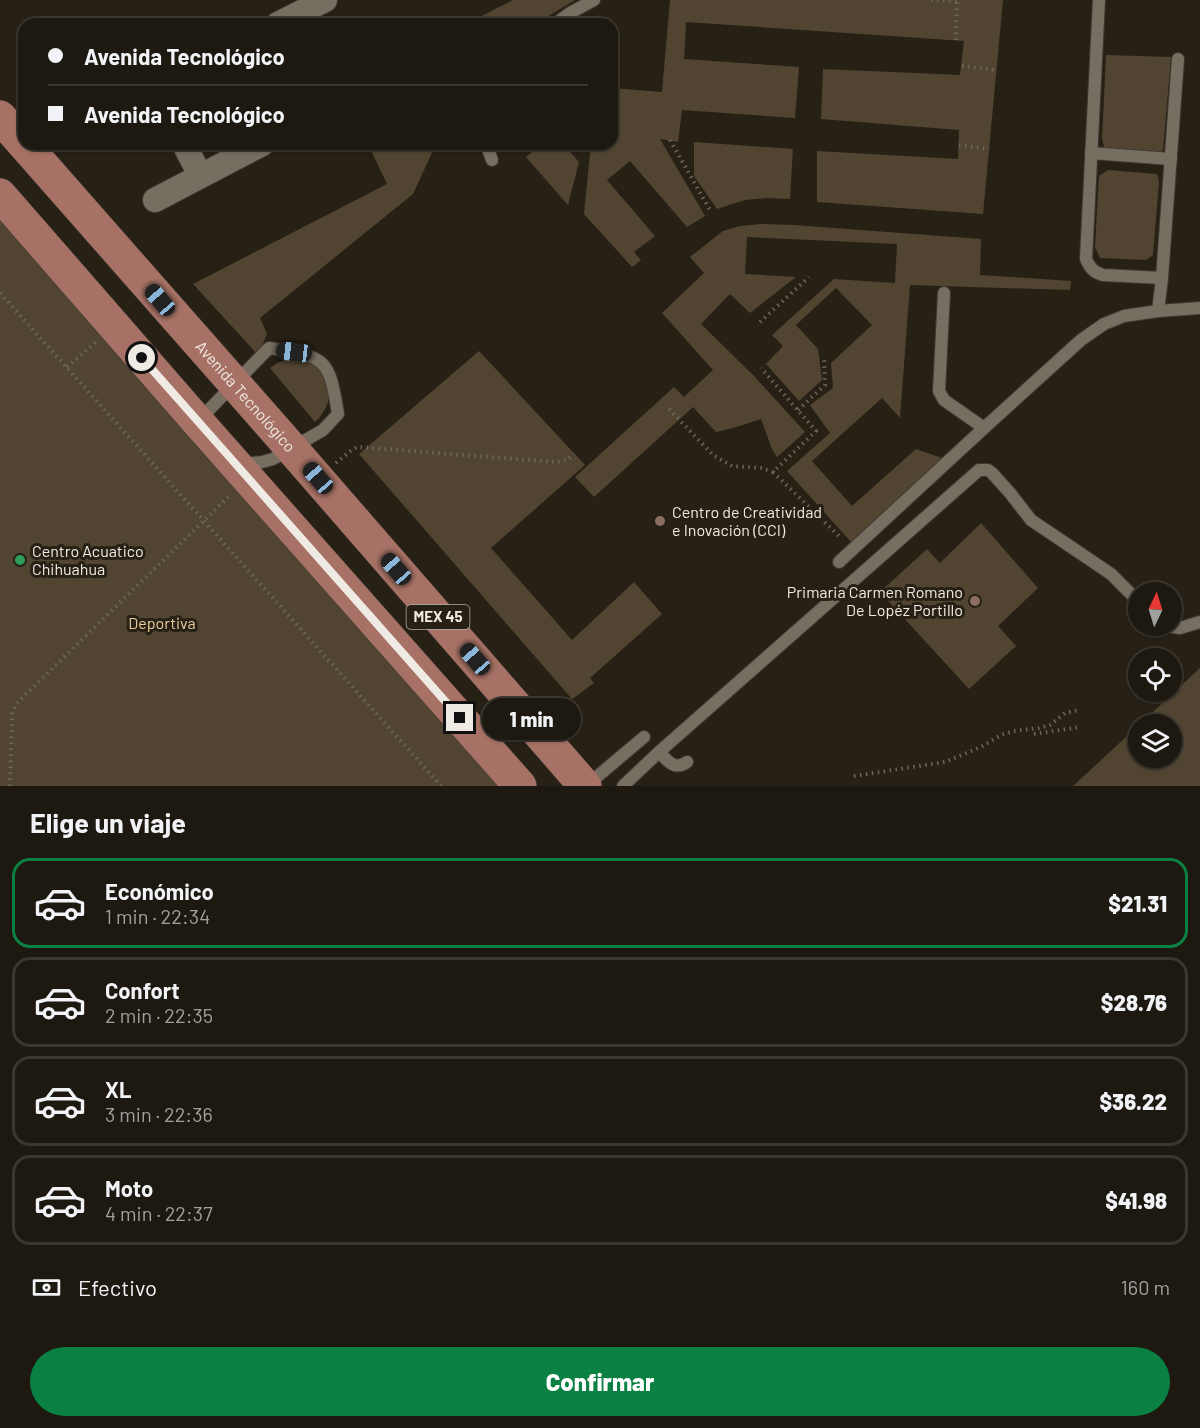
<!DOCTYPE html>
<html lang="es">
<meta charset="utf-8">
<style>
body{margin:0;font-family:Barlow,sans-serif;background:#252119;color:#f1f3f6;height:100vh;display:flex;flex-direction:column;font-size:22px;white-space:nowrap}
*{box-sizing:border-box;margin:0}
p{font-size:20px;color:#a0a09f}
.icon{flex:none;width:33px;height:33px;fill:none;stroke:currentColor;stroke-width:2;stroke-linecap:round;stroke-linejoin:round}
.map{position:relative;height:786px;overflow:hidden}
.details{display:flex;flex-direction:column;background:#1d1810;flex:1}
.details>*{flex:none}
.banner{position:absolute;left:18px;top:18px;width:600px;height:132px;border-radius:18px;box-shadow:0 2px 4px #0004,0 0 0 2px #3b3730;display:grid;align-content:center;height:132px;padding:0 30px;background:#1d1810}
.needle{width:39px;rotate:4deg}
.tools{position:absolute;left:1128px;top:582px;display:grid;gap:12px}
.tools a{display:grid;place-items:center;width:54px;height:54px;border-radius:50%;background:#1d1810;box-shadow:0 2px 4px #0004,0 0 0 2px #3b3730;font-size:30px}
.end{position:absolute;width:27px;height:27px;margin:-14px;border:8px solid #efeae3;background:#111;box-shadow:0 0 0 3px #111}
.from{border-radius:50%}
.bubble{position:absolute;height:42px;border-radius:21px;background:#1d1810;box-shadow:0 2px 4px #0004,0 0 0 2px #3b3730;font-size:20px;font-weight:800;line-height:42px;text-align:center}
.car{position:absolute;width:18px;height:36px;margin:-18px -9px;border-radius:8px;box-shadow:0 0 4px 2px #0007;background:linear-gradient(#222 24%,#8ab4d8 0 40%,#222 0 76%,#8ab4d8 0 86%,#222 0)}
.banner b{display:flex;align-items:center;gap:21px;height:57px;font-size:22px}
.banner b+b{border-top:2px solid #3b3730}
.banner i{width:15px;height:15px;background:#f1f3f6}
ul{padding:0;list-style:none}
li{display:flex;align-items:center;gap:18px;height:90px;margin:0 12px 9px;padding:0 18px;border:3px solid #3b3730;border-radius:18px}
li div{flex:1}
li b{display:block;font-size:22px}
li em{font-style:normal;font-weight:800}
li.selected{border-color:#0b8043}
li>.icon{width:54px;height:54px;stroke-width:1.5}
h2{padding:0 30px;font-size:27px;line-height:72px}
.pay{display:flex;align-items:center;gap:15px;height:66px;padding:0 30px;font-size:22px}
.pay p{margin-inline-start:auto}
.button{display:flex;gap:12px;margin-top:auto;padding:12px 30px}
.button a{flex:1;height:69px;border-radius:36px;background:#0b8043;color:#fff;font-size:24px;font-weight:800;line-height:69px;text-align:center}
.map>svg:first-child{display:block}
.green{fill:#514532}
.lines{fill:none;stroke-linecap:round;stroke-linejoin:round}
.lane-casing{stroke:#403a34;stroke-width:14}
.street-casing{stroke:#403a34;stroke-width:26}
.primary-casing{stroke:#403a34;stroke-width:34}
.path{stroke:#6c665c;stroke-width:4;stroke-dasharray:1.5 4.5;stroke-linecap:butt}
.lane{stroke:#766e61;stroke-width:12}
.street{stroke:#766e61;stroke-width:24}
.primary{stroke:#a77265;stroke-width:33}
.route{stroke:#efeae3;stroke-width:8}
.education-dot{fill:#8d6e63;stroke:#272015;stroke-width:2}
.leisure-dot{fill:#2e9e5b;stroke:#272015;stroke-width:2}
.labels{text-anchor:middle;stroke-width:6;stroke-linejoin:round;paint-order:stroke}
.shield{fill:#272015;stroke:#b3ada5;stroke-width:1.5}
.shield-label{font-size:15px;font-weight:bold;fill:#efeae3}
.street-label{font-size:16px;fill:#efeae3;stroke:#272015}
.poi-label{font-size:16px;fill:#efeae3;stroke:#272015;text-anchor:start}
.park-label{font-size:16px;fill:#ebcc9c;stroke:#272015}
</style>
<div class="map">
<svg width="1200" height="786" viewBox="0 0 1200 786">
<rect width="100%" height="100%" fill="#272015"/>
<g class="green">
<polygon points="513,0 575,0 535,24 466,24"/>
<polygon points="670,0 1003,0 983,214 817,202 817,151 958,159 959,130 821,119 823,69 960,75 964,41 686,22 684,59 799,67 795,118 682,110 678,142 660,139 705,216 687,227 630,161 607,180 655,236 634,252 641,260 632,267 584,214 590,153 593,144 612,144 612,140 614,140 616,126 612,125 612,88 662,92"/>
<polygon points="1106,55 1171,57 1163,150 1156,155 1105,151 1102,139"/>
<polygon points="694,142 793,149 790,199 766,198 745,200 717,209 694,176"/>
<polygon points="368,144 436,144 413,194 260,318 267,334 258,355 193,284 387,184"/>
<polygon points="541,144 563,144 579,162 568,205 526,157"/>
<polygon points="1108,170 1157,174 1159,182 1153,255 1146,260 1100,258 1095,247 1099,176"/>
<polygon points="0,194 520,786 0,786"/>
<polygon points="761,224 794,225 981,239 980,275 1071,281 1070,290 910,285 900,418 882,398 812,461 852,506 916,449 942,458 852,543 787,471 830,433 810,405 833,388 831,363 872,325 836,288 796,325 818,349 822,380 799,401 766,364 783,346 772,335 834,279 895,283 897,244 747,237 745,274 796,277 750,313 730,294 701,324 754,376 805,432 777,457 772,449 761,419 733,428 716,432 693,407 594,497 575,477 674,387 684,397 713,370 662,313 704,273 690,257 723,231 740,226"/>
<polygon points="479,351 585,465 491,548 572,640 634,582 662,614 590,678 594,683 572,699 359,454"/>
<path d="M 294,358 C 330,363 341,398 315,422 L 270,368 C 278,362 285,359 294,358 Z"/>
<polygon points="981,523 1038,588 998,626 1016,646 969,689 880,592 927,549 940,563"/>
<polygon points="1200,668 1200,786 1073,786 1138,726 1138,758 1172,758 1172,724 1140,724"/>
</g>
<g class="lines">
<defs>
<g id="lane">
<path d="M 1099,0 L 1086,259 C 1090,268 1093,272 1103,275 L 1162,278"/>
<polyline points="555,24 570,13 594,0"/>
<polyline points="486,144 492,160"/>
<polyline points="1091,153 1171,159"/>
<polyline points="944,293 939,391 944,400 984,428"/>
<polyline points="1158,311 1162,278 1178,59"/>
<path d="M 199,420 L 269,348 C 325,357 329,356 338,414 L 323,430 L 273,459 L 262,462 L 240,464"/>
<polyline points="839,562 984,428 1081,340 1104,324 1124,316 1158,311 1200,308"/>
<polyline points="1164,626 1180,628 1200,622"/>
<path d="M 659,752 C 668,761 674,771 687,762"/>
<polyline points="586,786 644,737"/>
<polyline points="623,786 659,752 979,470 988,470 992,473 1010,493 1031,520 1111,574 1138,601"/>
</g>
<g id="street">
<polyline points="278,24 325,0"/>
<polyline points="184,144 200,175"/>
<polyline points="155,200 262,144"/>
</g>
<g id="primary">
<path id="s1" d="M 0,117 L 292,449 L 585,786"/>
<polyline points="0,195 197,421 520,786"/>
</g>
</defs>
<use href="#lane" class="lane-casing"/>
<use href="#street" class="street-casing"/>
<use href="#primary" class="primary-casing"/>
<g class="path">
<polyline points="931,0 957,1"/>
<polyline points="956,40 957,0"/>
<polyline points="962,66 996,70"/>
<polyline points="670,140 711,212"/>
<polyline points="959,145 989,149"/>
<polyline points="0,293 441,786"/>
<polyline points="760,322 809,277"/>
<polyline points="67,367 96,342"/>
<polyline points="669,409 713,455 732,466 761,468 773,472 816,431 761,368"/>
<polyline points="798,410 825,385 824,356"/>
<polyline points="336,463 353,449 358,447 557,462 567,460 574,454"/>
<polyline points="773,472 841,538"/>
<polyline points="1034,734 1081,727"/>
<polyline points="854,776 945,762 981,747 1001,735 1014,731 1039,728 1050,725 1065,713 1079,710"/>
<polyline points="10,786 12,714 16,704 229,496"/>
</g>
<use href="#lane" class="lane"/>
<use href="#street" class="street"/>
<use href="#primary" class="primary"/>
</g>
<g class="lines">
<polyline class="route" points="142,358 460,718"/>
</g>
<g class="education-dot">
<circle cx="660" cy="521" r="6"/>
<circle cx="975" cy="601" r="6"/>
</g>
<circle class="leisure-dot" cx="20" cy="560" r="6"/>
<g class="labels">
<rect class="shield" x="406.5" y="605" width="63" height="24" rx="4.5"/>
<g class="shield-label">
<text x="438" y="622">MEX 45</text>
</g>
<g class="street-label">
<text dy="6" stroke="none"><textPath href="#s1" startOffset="372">Avenida Tecnológico</textPath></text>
</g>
<g class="poi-label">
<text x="672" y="518">Centro de Creatividad<tspan x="672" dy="18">e Inovación (CCI)</tspan></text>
<text x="32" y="557">Centro Acuatico<tspan x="32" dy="18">Chihuahua</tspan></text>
<text x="963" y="598" text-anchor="end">Primaria Carmen Romano<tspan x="963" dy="18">De Lopéz Portillo</tspan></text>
</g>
<g class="park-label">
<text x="162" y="629">Deportiva</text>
</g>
</g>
</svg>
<div class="tools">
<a><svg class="needle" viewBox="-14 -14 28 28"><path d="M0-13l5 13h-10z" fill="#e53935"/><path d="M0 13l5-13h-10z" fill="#a0a09f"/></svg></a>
<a><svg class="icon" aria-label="locate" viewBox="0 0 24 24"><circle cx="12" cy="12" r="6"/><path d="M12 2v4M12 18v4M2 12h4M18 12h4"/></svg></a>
<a><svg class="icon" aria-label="layers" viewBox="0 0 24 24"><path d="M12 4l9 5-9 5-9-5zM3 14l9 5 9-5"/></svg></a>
</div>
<i class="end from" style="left:142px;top:358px"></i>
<i class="end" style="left:460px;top:718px"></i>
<div class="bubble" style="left:482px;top:698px;width:99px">1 min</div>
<i class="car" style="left:160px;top:300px;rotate:319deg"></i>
<i class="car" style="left:294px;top:352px;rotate:277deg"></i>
<i class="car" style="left:318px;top:478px;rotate:319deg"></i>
<i class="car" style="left:396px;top:569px;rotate:319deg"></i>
<i class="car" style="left:475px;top:659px;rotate:319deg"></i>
<div class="banner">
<b><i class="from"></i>Avenida Tecnológico</b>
<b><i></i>Avenida Tecnológico</b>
</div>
</div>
<section class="details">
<h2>Elige un viaje</h2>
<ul>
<li class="selected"><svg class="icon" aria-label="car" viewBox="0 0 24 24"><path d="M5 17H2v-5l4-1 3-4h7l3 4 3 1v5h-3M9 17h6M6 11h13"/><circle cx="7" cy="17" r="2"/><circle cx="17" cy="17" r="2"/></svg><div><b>Económico</b><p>1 min · 22:34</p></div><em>$21.31</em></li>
<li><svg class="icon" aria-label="car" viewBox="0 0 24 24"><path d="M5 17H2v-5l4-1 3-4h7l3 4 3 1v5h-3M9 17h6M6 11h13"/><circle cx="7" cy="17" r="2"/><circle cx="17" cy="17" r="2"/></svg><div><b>Confort</b><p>2 min · 22:35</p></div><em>$28.76</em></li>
<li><svg class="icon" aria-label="car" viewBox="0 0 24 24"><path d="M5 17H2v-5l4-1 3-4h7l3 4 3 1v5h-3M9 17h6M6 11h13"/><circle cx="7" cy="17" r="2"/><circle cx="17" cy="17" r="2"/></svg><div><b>XL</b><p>3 min · 22:36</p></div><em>$36.22</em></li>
<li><svg class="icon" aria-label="car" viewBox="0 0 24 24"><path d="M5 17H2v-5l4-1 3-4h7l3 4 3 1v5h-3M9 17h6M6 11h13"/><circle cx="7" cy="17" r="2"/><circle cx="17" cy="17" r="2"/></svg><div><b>Moto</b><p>4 min · 22:37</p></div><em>$41.98</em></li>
</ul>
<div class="pay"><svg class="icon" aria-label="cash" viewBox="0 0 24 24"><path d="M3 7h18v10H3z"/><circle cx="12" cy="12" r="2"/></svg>Efectivo<p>160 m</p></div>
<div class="button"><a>Confirmar</a></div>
</section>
